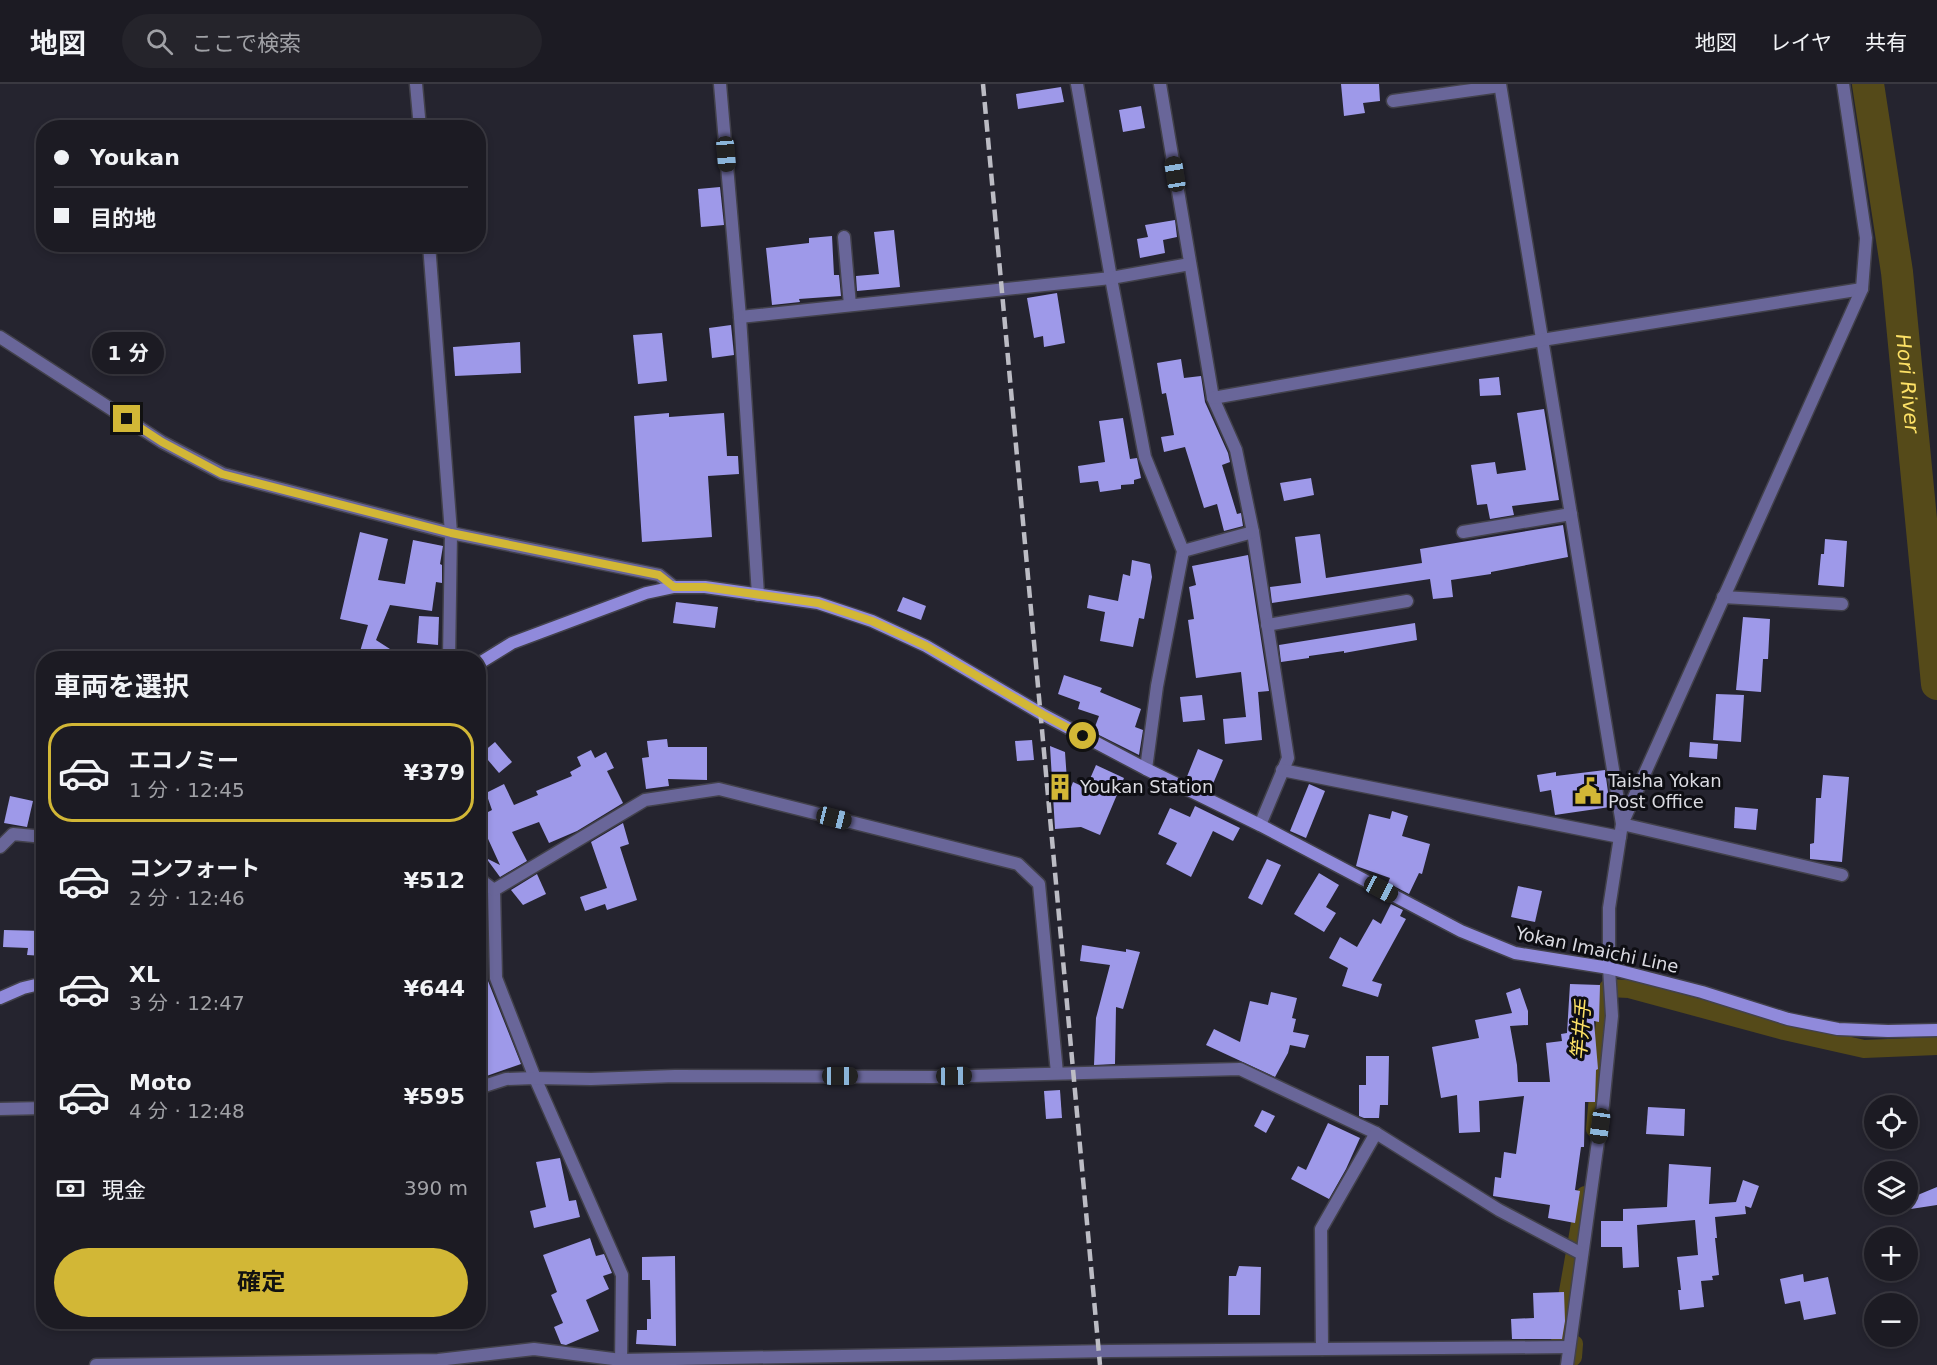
<!DOCTYPE html>
<html lang="ja">
<meta charset="utf-8">
<style>
body{margin:0;font-family:"DejaVu Sans","Noto Sans JP",sans-serif;background:#25242b;color:#f1f3f6;height:100vh;display:flex;flex-direction:column;font-size:22px;white-space:nowrap}
*{box-sizing:border-box;margin:0}
p{font-size:20px;color:#a0a1a6}
.icon{flex:none;width:33px;height:33px;fill:none;stroke:currentColor;stroke-width:2;stroke-linecap:round;stroke-linejoin:round}
.map{position:relative;flex:1;overflow:hidden}
.side{position:absolute;left:36px;top:567px;width:450px;height:678px;display:flex;flex-direction:column;background:#1c1b23;border-radius:24px;box-shadow:0 3px 9px #0003,0 0 0 2px #3a3941}
.side>*{flex:none}
.hud{position:absolute;left:36px;top:36px;width:450px;height:132px;border-radius:24px;box-shadow:0 3px 9px #0003,0 0 0 2px #3a3941;display:grid;align-content:center;height:132px;padding:0 18px;background:#1c1b23}
.tools{position:absolute;left:1864px;top:1011px;display:grid;gap:12px}
.tools a{display:grid;place-items:center;width:54px;height:54px;border-radius:50%;background:#1c1b23;box-shadow:0 3px 9px #0003,0 0 0 2px #3a3941;font-size:30px}
.end{position:absolute;width:27px;height:27px;margin:-14px;border:8px solid #d2b736;background:#111;box-shadow:0 0 0 3px #111}
.from{border-radius:50%}
.bubble{position:absolute;height:42px;border-radius:21px;background:#1c1b23;box-shadow:0 3px 9px #0003,0 0 0 2px #3a3941;font-size:20px;font-weight:700;line-height:42px;text-align:center}
.car{position:absolute;width:18px;height:36px;margin:-18px -9px;border-radius:8px;box-shadow:0 0 4px 2px #0007;background:linear-gradient(#222 24%,#8ab4d8 0 40%,#222 0 76%,#8ab4d8 0 86%,#222 0)}
.hud b{display:flex;align-items:center;gap:21px;height:57px;font-size:22px}
.hud b+b{border-top:2px solid #3a3941}
.hud i{width:15px;height:15px;background:#f1f3f6}
ul{padding:0;list-style:none}
li{display:flex;align-items:center;gap:18px;height:99px;margin:0 12px 9px;padding:0 6px;border:3px solid transparent;border-radius:24px}
li div{flex:1}
li b{display:block;font-size:22px}
li em{font-style:normal;font-weight:700}
li.current{border-color:#d2b736}
li>.icon{width:54px;height:54px;stroke-width:1.5}
h2{padding:0 18px;font-size:27px;line-height:72px}
.pay{display:flex;align-items:center;gap:15px;height:66px;padding:0 18px;font-size:22px}
.pay p{margin-inline-start:auto}
.cta{display:flex;gap:12px;margin-top:auto;padding:12px 18px}
.cta a{flex:1;height:69px;border-radius:36px;background:#d2b736;color:#111;font-size:24px;font-weight:700;line-height:69px;text-align:center}
header{display:flex;align-items:center;gap:36px;box-sizing:border-box;height:84px;padding:0 30px;background:#1c1b23;border-bottom:2px solid #3a3941}
header strong{font-size:28px}
nav{display:flex;gap:33px;margin-inline-start:auto;font-size:21px}
.search{width:420px;height:54px;background:#25242b;display:flex;align-items:center;gap:15px;box-sizing:border-box;padding:0 21px;border-radius:33px;color:#a0a1a6;font-size:22px}
.map>svg:first-child{display:block}
.lines{fill:none;stroke-linecap:round;stroke-linejoin:round}
.canal{stroke:#554a19;stroke-width:18}
.river{stroke:#554a19;stroke-width:32}
.building{fill:#9e99e9}
.minor-casing{stroke:#42414b;stroke-width:15}
.secondary-casing{stroke:#42414b;stroke-width:15}
.minor{stroke:#696699;stroke-width:12}
.secondary{stroke:#908adb;stroke-width:12}
.rail{stroke:#bcbcc4;stroke-width:4.5;stroke-dasharray:12 6;stroke-linecap:butt}
.route{stroke:#d2b736;stroke-width:8}
.labels{text-anchor:middle;stroke-width:6;stroke-linejoin:round;paint-order:stroke}
.poi-label{font-size:18px;fill:#dadae1;stroke:#0e0e13;text-anchor:start}
.street-label{font-size:18px;fill:#dadae1;stroke:#0e0e13}
.water-label{font-size:20px;font-style:italic;fill:#fde166;stroke:#0e0e13}
</style>
<header>
<strong>地図</strong>
<div class="search"><svg class="icon" aria-label="search" viewBox="0 0 24 24"><circle cx="10" cy="10" r="6"/><path d="M15 15l6 6"/></svg>ここで検索</div>
<nav><a>地図</a><a>レイヤ</a><a>共有</a></nav>
</header>
<div class="map">
<svg width="1937" height="1281" viewBox="0 0 1937 1281">
<rect width="100%" height="100%" fill="#25242f"/>
<g class="lines">
<g class="canal">
<polyline points="1595,1045 1608,904 1629,905 1784,947 1864,965 1937,962"/>
<polyline points="1573,1273 1574,1260 1560,1253 1585,1111"/>
</g>
<path class="river" id="s1" d="M 1868,0 L 1897,188 L 1937,600"/>
</g>
<g class="building">
<polygon points="1341,0 1379,0 1380,17 1363,19 1365,29 1344,32"/>
<polygon points="1061,3 1064,18 1018,25 1016,10"/>
<polygon points="1141,22 1145,44 1123,48 1119,26"/>
<polygon points="720,103 724,141 701,143 698,105"/>
<polygon points="1175,136 1177,153 1163,156 1165,169 1140,174 1137,155 1148,153 1145,141"/>
<polygon points="894,146 900,203 857,207 856,192 879,190 874,148"/>
<polygon points="832,152 834,191 839,191 841,212 799,215 800,218 772,221 766,164 809,159 809,154"/>
<polygon points="1057,209 1065,259 1044,263 1043,252 1034,254 1027,214"/>
<polygon points="731,241 734,271 712,274 709,244"/>
<polygon points="662,249 667,297 638,300 633,251"/>
<polygon points="520,258 521,289 455,292 453,263"/>
<polygon points="1181,275 1184,294 1201,292 1205,318 1228,369 1230,378 1222,381 1237,430 1241,429 1243,442 1224,447 1217,420 1204,424 1185,363 1164,368 1161,353 1174,351 1166,309 1162,310 1157,279"/>
<polygon points="1499,293 1501,311 1480,312 1479,295"/>
<polygon points="1544,325 1559,416 1512,422 1514,431 1490,435 1487,420 1477,421 1471,381 1495,378 1497,390 1526,386 1517,329"/>
<polygon points="669,329 669,333 724,329 727,372 738,372 739,390 708,392 712,453 642,458 634,332"/>
<polygon points="1123,334 1130,375 1137,374 1141,394 1134,396 1134,400 1121,401 1121,405 1100,408 1098,397 1080,399 1078,382 1105,378 1099,337"/>
<polygon points="1311,394 1314,411 1284,417 1280,399"/>
<polygon points="1563,441 1568,473 1491,488 1491,490 1451,496 1453,513 1433,515 1430,495 1272,519 1270,503 1301,499 1295,453 1320,450 1326,494 1422,479 1420,465"/>
<polygon points="360,448 388,455 378,496 405,500 413,456 443,462 440,480 442,481 442,499 436,498 432,527 390,521 376,556 404,574 358,574 368,541 340,535"/>
<polygon points="1825,455 1847,457 1844,503 1818,501 1821,470 1824,470"/>
<polygon points="1248,471 1269,607 1258,608 1262,656 1225,660 1223,635 1246,633 1241,588 1196,594 1188,536 1194,535 1189,503 1196,501 1192,482"/>
<polygon points="1132,476 1150,480 1152,493 1144,535 1139,534 1133,563 1100,557 1105,528 1087,524 1089,511 1118,517 1123,490 1130,492"/>
<polygon points="903,513 926,522 921,536 897,527"/>
<polygon points="676,518 718,523 715,544 673,539"/>
<polygon points="419,532 439,533 438,561 417,559"/>
<polygon points="1743,533 1770,535 1768,575 1763,575 1761,608 1736,606"/>
<polygon points="1415,539 1417,556 1344,569 1344,567 1309,572 1309,574 1281,578 1279,561"/>
<polygon points="1064,591 1102,604 1100,608 1141,625 1135,643 1143,646 1139,671 1093,648 1099,632 1078,625 1080,618 1058,610"/>
<polygon points="1716,610 1744,611 1741,658 1713,656"/>
<polygon points="1202,611 1205,636 1183,638 1180,613"/>
<polygon points="667,655 668,663 707,663 707,696 668,695 669,702 646,705 642,674 649,673 647,657"/>
<polygon points="1032,656 1034,676 1017,677 1015,657"/>
<polygon points="495,658 512,678 499,689 482,669"/>
<polygon points="1690,658 1718,660 1717,675 1689,673"/>
<polygon points="1050,662 1065,668 1068,711 1073,698 1086,704 1096,681 1124,694 1100,751 1081,743 1055,745"/>
<polygon points="1198,665 1223,676 1210,707 1186,695"/>
<polygon points="591,666 595,674 606,668 614,684 607,687 623,719 577,747 549,759 539,738 512,748 527,777 500,793 486,774 500,781 478,733 492,726 486,709 504,700 514,721 538,711 536,707 572,692 570,688 581,682 577,673"/>
<polygon points="1605,686 1610,723 1555,731 1551,706 1540,708 1537,691 1556,688 1556,692"/>
<polygon points="1823,691 1849,693 1842,778 1810,775 1810,760 1814,759 1816,714 1821,714"/>
<polygon points="1309,700 1325,707 1306,754 1290,747"/>
<polygon points="10,712 33,717 27,743 4,739"/>
<polygon points="1195,722 1240,744 1233,757 1213,747 1191,793 1166,780 1177,759 1158,750 1170,724 1190,733"/>
<polygon points="1735,723 1758,725 1756,746 1734,744"/>
<polygon points="1392,727 1408,732 1402,752 1430,760 1422,790 1419,789 1409,810 1388,799 1390,794 1356,782 1369,730 1390,735"/>
<polygon points="623,739 629,760 620,763 637,816 607,826 605,820 585,827 580,813 607,804 591,758"/>
<polygon points="1267,775 1281,781 1262,821 1248,814"/>
<polygon points="1319,789 1339,801 1326,823 1336,829 1324,848 1294,830"/>
<polygon points="537,790 546,810 523,821 511,806"/>
<polygon points="1518,802 1542,807 1535,838 1511,833"/>
<polygon points="1391,820 1403,826 1400,832 1406,835 1372,897 1382,900 1378,913 1342,902 1348,884 1329,874 1340,853 1357,863 1373,835 1381,840"/>
<polygon points="4,846 44,847 44,872 27,871 28,864 3,863"/>
<polygon points="478,856 480,856 487,875 488,897 521,980 478,995"/>
<polygon points="1082,861 1126,868 1126,865 1140,868 1123,925 1116,923 1115,980 1094,981 1096,934 1110,881 1080,877"/>
<polygon points="1570,900 1600,901 1599,938 1594,937 1598,985 1596,986 1595,1018 1585,1018 1584,1063 1581,1063 1575,1106 1580,1107 1575,1139 1548,1134 1550,1121 1493,1112 1495,1093 1501,1094 1504,1068 1516,1070 1524,1012 1479,1017 1480,1048 1459,1049 1457,1011 1441,1014 1432,963 1479,954 1475,936 1512,929 1506,909 1520,904 1528,927 1528,941 1510,942 1517,981 1518,998 1550,998 1546,959 1562,957 1561,950 1567,949"/>
<polygon points="1271,908 1297,914 1292,934 1296,935 1293,948 1309,951 1305,964 1290,961 1288,969 1275,993 1206,961 1214,945 1240,958 1250,917 1268,921"/>
<polygon points="1366,972 1389,972 1388,1021 1380,1021 1379,1034 1364,1034 1359,1032 1359,1001 1366,1001"/>
<polygon points="1060,1006 1062,1034 1046,1035 1044,1007"/>
<polygon points="1648,1023 1685,1025 1684,1052 1646,1050"/>
<polygon points="1262,1026 1275,1032 1266,1049 1254,1042"/>
<polygon points="1328,1039 1360,1054 1346,1085 1329,1115 1291,1095 1298,1082 1306,1086"/>
<polygon points="560,1074 569,1117 576,1116 580,1133 534,1144 530,1127 546,1123 536,1078"/>
<polygon points="1669,1080 1711,1083 1709,1120 1736,1118 1743,1096 1759,1102 1751,1124 1745,1122 1746,1130 1715,1133 1717,1154 1715,1154 1719,1191 1712,1192 1713,1196 1701,1197 1704,1223 1680,1226 1678,1206 1681,1206 1677,1173 1698,1171 1695,1136 1637,1141 1639,1183 1623,1184 1622,1163 1601,1163 1601,1137 1623,1137 1623,1125 1667,1123"/>
<polygon points="1937,1103 1937,1121 1891,1128 1890,1123 1896,1120 1908,1120 1908,1115"/>
<polygon points="590,1154 596,1172 604,1170 612,1189 603,1192 609,1205 586,1216 599,1247 566,1261 561,1260 554,1243 563,1239 551,1211 557,1208 543,1171"/>
<polygon points="675,1172 676,1262 636,1260 637,1246 647,1246 647,1235 651,1235 650,1196 642,1196 642,1173"/>
<polygon points="1239,1182 1261,1183 1260,1231 1228,1231 1229,1192 1236,1192"/>
<polygon points="1803,1190 1804,1198 1828,1193 1836,1230 1804,1236 1800,1217 1785,1220 1780,1195"/>
<polygon points="1564,1208 1565,1237 1562,1255 1512,1255 1511,1235 1534,1234 1533,1209"/>
</g>
<g class="lines">
<defs>
<g id="minor">
<polyline points="416,0 420,44"/>
<polyline points="720,0 740,233 758,511"/>
<polyline points="1077,0 1111,194 1145,373 1183,467 1157,602 1146,685"/>
<polyline points="1160,0 1213,314 1236,366 1253,448 1288,674 1260,741"/>
<polyline points="1500,0 1622,740 1609,824 1609,884 1612,932 1603,1021 1567,1281"/>
<polyline points="1393,17 1500,2"/>
<polyline points="844,153 850,221"/>
<polyline points="429,160 451,449 449,574"/>
<polyline points="740,233 1111,194 1190,180"/>
<polyline points="0,253 162,358 223,390 451,449 659,491 674,503"/>
<polyline points="1213,314 1542,256 1862,205"/>
<polyline points="1463,448 1571,430"/>
<polyline points="1183,467 1253,448"/>
<polyline points="1723,513 1842,520"/>
<polyline points="1267,541 1407,517"/>
<polyline points="1282,686 1620,753"/>
<polyline points="0,763 13,750 44,753"/>
<polyline points="1842,791 1622,740 1862,205 1866,154 1843,0"/>
<polyline points="478,794 494,806 496,894 535,994 622,1191 621,1281"/>
<polyline points="494,806 645,716 719,705 1018,780 1039,800 1057,989"/>
<polyline points="478,1004 506,995 535,994 591,995 675,992 934,993 1240,985 1376,1049 1499,1126 1582,1170"/>
<polyline points="0,1025 44,1024"/>
<polyline points="1322,1265 1321,1145 1376,1049"/>
<polyline points="96,1281 438,1276 534,1265 621,1276 1110,1267 1569,1263"/>
</g>
<g id="secondary">
<polyline points="478,580 512,559 646,509 674,503 705,503 818,519 872,537 926,562 1042,630 1146,685 1260,741 1461,847 1515,869 1609,884 1702,908 1788,935 1838,945 1888,947 1937,946"/>
<polyline points="0,914 23,904 44,899"/>
</g>
</defs>
<use href="#minor" class="minor-casing"/>
<use href="#secondary" class="secondary-casing"/>
<use href="#minor" class="minor"/>
<use href="#secondary" class="secondary"/>
<polyline class="rail" points="983,0 1100,1281"/>
</g>
<g class="lines">
<polyline class="route" points="127,335 162,358 222,390 451,449 659,491 674,503 705,503 818,519 872,537 926,562 1042,630 1083,652"/>
</g>
<defs>
<symbol id="building-bare" viewBox="-9 -9 18 18"><path d="M-4-6H4V6H1V3H-1V6H-4ZM-2.5-4.3h1.7v1.8h-1.7ZM.8-4.3h1.7v1.8H.8ZM-2.5-1h1.7V.8h-1.7ZM.8-1h1.7V.8H.8Z" fill="#d2b736" stroke="#0e0e13" stroke-width="2.5" paint-order="stroke"/></symbol>
<symbol id="civic-bare" viewBox="-9 -9 18 18"><path d="M-.6-6.5H3V-4.5H.6V-3L4-1V1h2V6H-6V1h2V-1L-.6-3ZM-1.2 2.5V6h2.4V2.5Z" fill="#d2b736" stroke="#0e0e13" stroke-width="2.5" paint-order="stroke"/></symbol>
</defs>
<g fill-rule="evenodd">
<use href="#building-bare" x="1041" y="684" width="38" height="38"/>
<use href="#civic-bare" x="1569" y="688" width="38" height="38"/>
</g>
<g class="labels">
<g class="poi-label">
<text x="1608" y="703">Taisha Yokan<tspan x="1608" dy="21">Post Office</tspan></text>
<text x="1080" y="709">Youkan Station</text>
</g>
<g class="street-label">
<text transform="translate(1597 866) rotate(12)" y="6">Yokan Imaichi Line</text>
</g>
<g class="water-label">
<text dy="7" stroke="none"><textPath href="#s1" startOffset="302">Hori River</textPath></text>
<text transform="translate(1581 946) rotate(-85)" y="7">竿井手</text>
</g>
</g>
</svg>
<div class="tools">
<a><svg class="icon" aria-label="locate" viewBox="0 0 24 24"><circle cx="12" cy="12" r="6"/><path d="M12 2v4M12 18v4M2 12h4M18 12h4"/></svg></a>
<a><svg class="icon" aria-label="layers" viewBox="0 0 24 24"><path d="M12 4l9 5-9 5-9-5zM3 14l9 5 9-5"/></svg></a>
<a>+</a>
<a>−</a>
</div>
<i class="end from" style="left:1083px;top:652px"></i>
<i class="end" style="left:127px;top:335px"></i>
<div class="bubble" style="left:92px;top:248px;width:72px">1 分</div>
<i class="car" style="left:726px;top:70px;rotate:175deg"></i>
<i class="car" style="left:1175px;top:90px;rotate:351deg"></i>
<i class="car" style="left:834px;top:734px;rotate:104deg"></i>
<i class="car" style="left:1381px;top:805px;rotate:118deg"></i>
<i class="car" style="left:840px;top:992px;rotate:90deg"></i>
<i class="car" style="left:954px;top:992px;rotate:89deg"></i>
<i class="car" style="left:1600px;top:1042px;rotate:188deg"></i>
<div class="hud">
<b><i class="from"></i>Youkan</b>
<b><i></i>目的地</b>
</div>
<section class="side">
<h2>車両を選択</h2>
<ul>
<li class="current"><svg class="icon" aria-label="car" viewBox="0 0 24 24"><path d="M5 17H2v-5l4-1 3-4h7l3 4 3 1v5h-3M9 17h6M6 11h13"/><circle cx="7" cy="17" r="2"/><circle cx="17" cy="17" r="2"/></svg><div><b>エコノミー</b><p>1 分 · 12:45</p></div><em>¥379</em></li>
<li><svg class="icon" aria-label="car" viewBox="0 0 24 24"><path d="M5 17H2v-5l4-1 3-4h7l3 4 3 1v5h-3M9 17h6M6 11h13"/><circle cx="7" cy="17" r="2"/><circle cx="17" cy="17" r="2"/></svg><div><b>コンフォート</b><p>2 分 · 12:46</p></div><em>¥512</em></li>
<li><svg class="icon" aria-label="car" viewBox="0 0 24 24"><path d="M5 17H2v-5l4-1 3-4h7l3 4 3 1v5h-3M9 17h6M6 11h13"/><circle cx="7" cy="17" r="2"/><circle cx="17" cy="17" r="2"/></svg><div><b>XL</b><p>3 分 · 12:47</p></div><em>¥644</em></li>
<li><svg class="icon" aria-label="car" viewBox="0 0 24 24"><path d="M5 17H2v-5l4-1 3-4h7l3 4 3 1v5h-3M9 17h6M6 11h13"/><circle cx="7" cy="17" r="2"/><circle cx="17" cy="17" r="2"/></svg><div><b>Moto</b><p>4 分 · 12:48</p></div><em>¥595</em></li>
</ul>
<div class="pay"><svg class="icon" aria-label="cash" viewBox="0 0 24 24"><path d="M3 7h18v10H3z"/><circle cx="12" cy="12" r="2"/></svg>現金<p>390 m</p></div>
<div class="cta"><a>確定</a></div>
</section>
</div>
